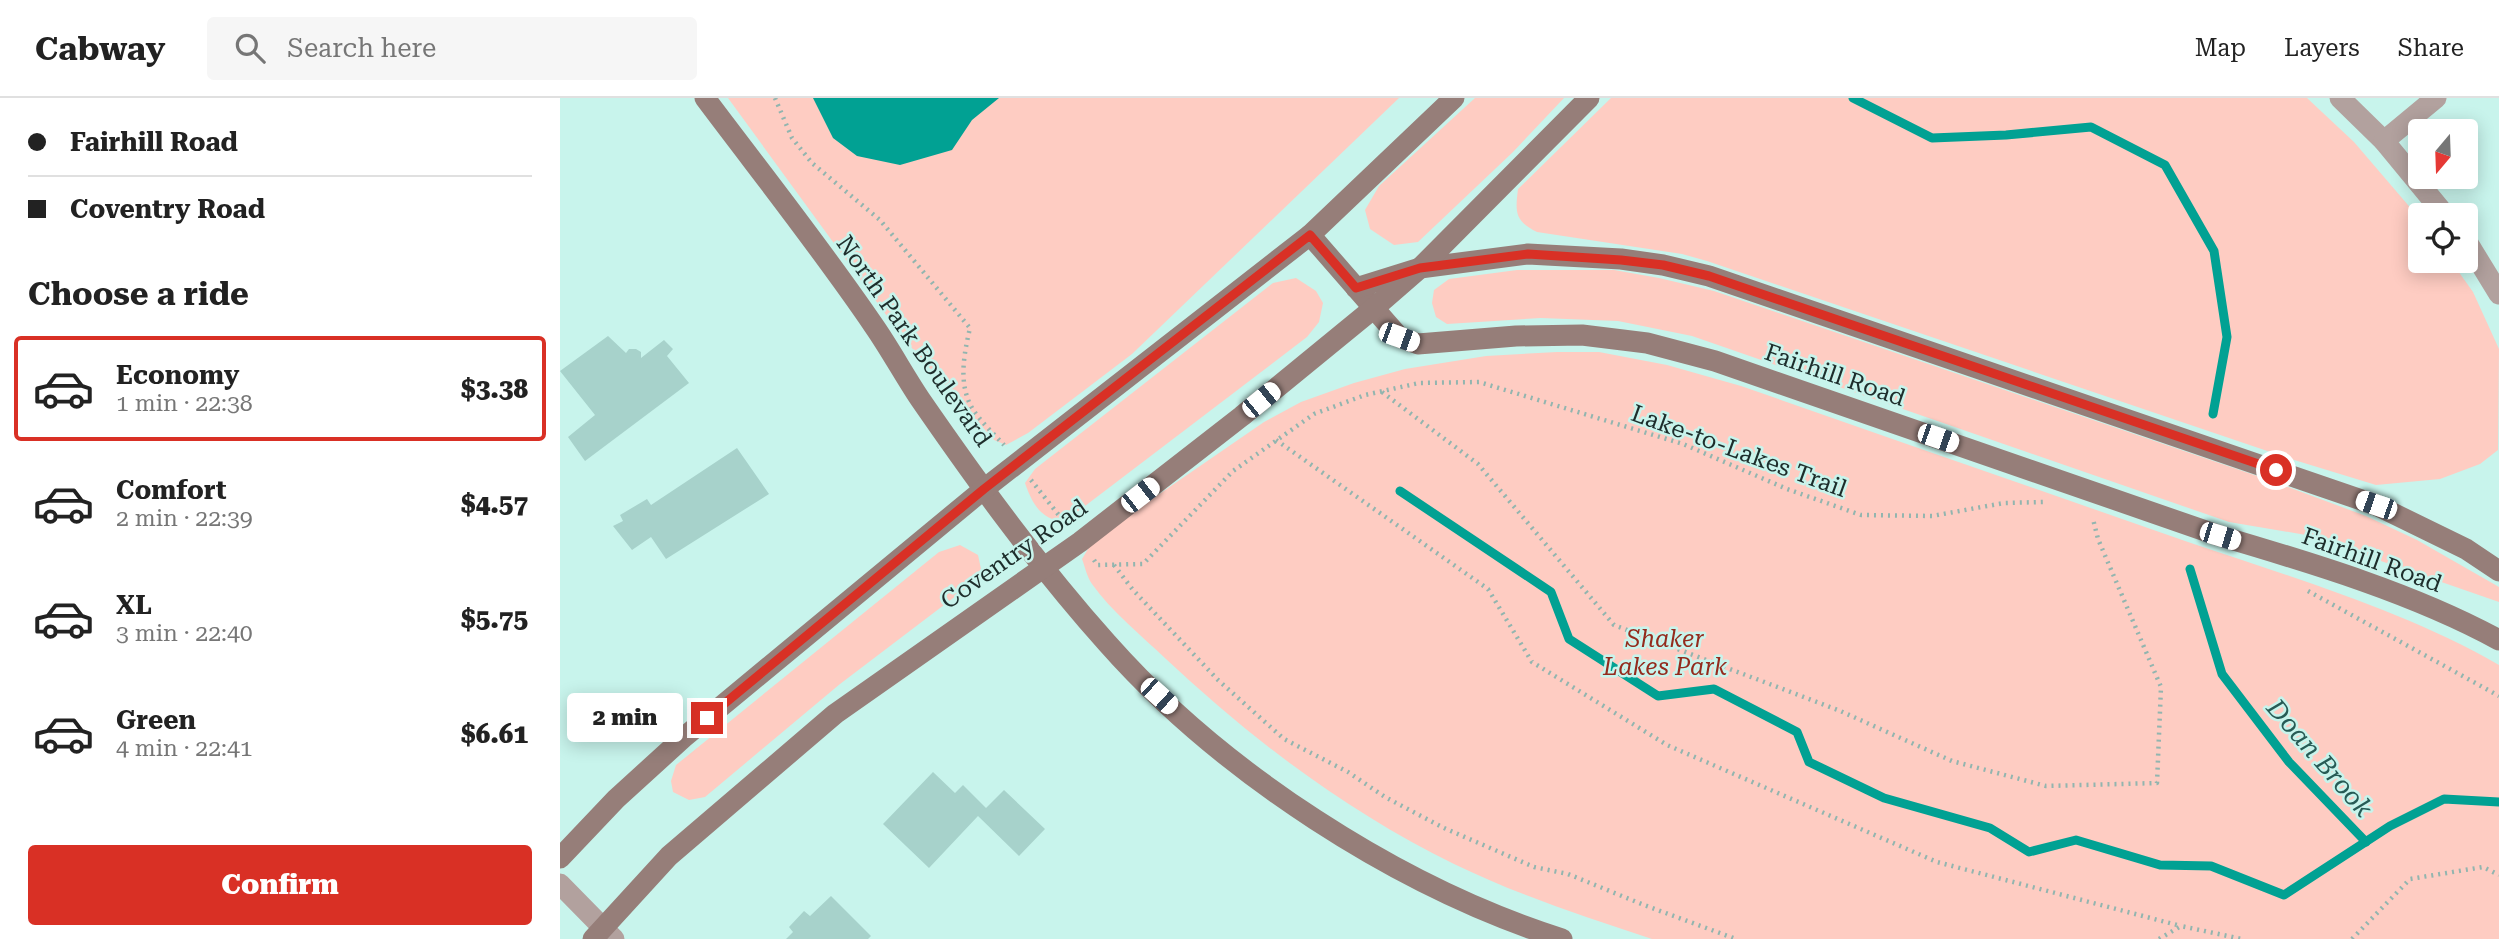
<!DOCTYPE html>
<meta charset="utf-8">
<style>
body{margin:0;font-family:"Roboto Serif",serif;background:#f6f6f6;color:#222;height:100vh;display:flex;flex-direction:column;font-size:26px;white-space:nowrap}
*{box-sizing:border-box;margin:0}
p{font-size:23px;color:#767676}
.icon{flex:none;width:38px;height:38px;fill:none;stroke:currentColor;stroke-width:2;stroke-linecap:round;stroke-linejoin:round}
.map{position:relative;flex:1;overflow:hidden}
.details{display:flex;flex-direction:column;background:#fff;width:560px}
.details>*{flex:none}
.guide{display:grid;align-content:center;height:154px;padding:0 28px;background:#fff}
.needle{width:46px;rotate:199deg}
.buttons{position:absolute;left:1848px;top:21px;display:grid;gap:14px}
.buttons a{display:grid;place-items:center;width:70px;height:70px;border-radius:7px;background:#fff;box-shadow:0 4px 18px #0003;font-size:35px}
.end{position:absolute;width:32px;height:32px;margin:-16px;border:9px solid #d93025;background:#fff;box-shadow:0 0 0 4px #fff}
.from{border-radius:50%}
.bubble{position:absolute;height:49px;border-radius:7px;background:#fff;box-shadow:0 4px 18px #0003;font-size:23px;font-weight:800;line-height:49px;text-align:center}
.car{position:absolute;width:21px;height:42px;margin:-21px -10px;border-radius:9px;box-shadow:0 0 5px 2px #0007;background:linear-gradient(#fff 24%,#345 0 40%,#fff 0 76%,#345 0 86%,#fff 0)}
.guide b{display:flex;align-items:center;gap:24px;height:66px;font-size:26px}
.guide b+b{border-top:2px solid #e0e0e0}
.guide i{width:18px;height:18px;background:#222}
ul{padding:0;list-style:none}
li{display:flex;align-items:center;gap:21px;height:105px;margin:0 14px 10px;padding:0 14px;border:4px solid transparent;border-radius:7px}
li div{flex:1}
li b{display:block;font-size:26px}
li em{font-style:normal;font-weight:800}
li.on{border-color:#d93025}
li>.icon{width:63px;height:63px;stroke-width:1.5}
h2{padding:0 28px;font-size:32px;line-height:84px}
.button{display:flex;gap:14px;margin-top:auto;padding:14px 28px}
.button a{flex:1;height:80px;border-radius:7px;background:#d93025;color:#fff;font-size:28px;font-weight:800;line-height:80px;text-align:center}
header{display:flex;align-items:center;gap:42px;box-sizing:border-box;height:98px;padding:0 35px;background:#fff;border-bottom:2px solid #e0e0e0}
header strong{font-size:33px}
nav{display:flex;gap:38px;margin-inline-start:auto;font-size:24px}
.search{width:490px;height:63px;background:#f6f6f6;display:flex;align-items:center;gap:18px;box-sizing:border-box;padding:0 24px;border-radius:7px;color:#767676;font-size:26px}
main{display:flex;flex:1;min-height:0}
.map>svg:first-child{display:block}
.green{fill:#feccc2}
.water{fill:#01a193}
.lines{fill:none;stroke-linecap:round;stroke-linejoin:round}
.stream{stroke:#01a193;stroke-width:9}
.building{fill:#a7d2cb}
.path{stroke:#92b5af;stroke-width:4.5;stroke-dasharray:2 5;stroke-linecap:butt}
.street{stroke:#b2a19e;stroke-width:21}
.secondary{stroke:#967e79;stroke-width:21}
.route{stroke:#d93025;stroke-width:9}
.labels{text-anchor:middle;stroke-width:5;stroke-linejoin:round;paint-order:stroke}
.street-label{font-size:24px;fill:#1d2d2b;stroke:#c8f4ec}
.park-label{font-size:24px;font-style:italic;fill:#942b1d;stroke:#c8f4ec}
.water-label{font-size:26px;font-style:italic;fill:#275b55;stroke:#c8f4ec}
</style>
<header>
<strong>Cabway</strong>
<div class="search"><svg class="icon" aria-label="search" viewBox="0 0 24 24"><circle cx="10" cy="10" r="6"/><path d="M15 15l6 6"/></svg>Search here</div>
<nav><a>Map</a><a>Layers</a><a>Share</a></nav>
</header>
<main>
<section class="details">
<div class="guide">
<b><i class="from"></i>Fairhill Road</b>
<b><i></i>Coventry Road</b>
</div>
<h2>Choose a ride</h2>
<ul>
<li class="on"><svg class="icon" aria-label="car" viewBox="0 0 24 24"><path d="M5 17H2v-5l4-1 3-4h7l3 4 3 1v5h-3M9 17h6M6 11h13"/><circle cx="7" cy="17" r="2"/><circle cx="17" cy="17" r="2"/></svg><div><b>Economy</b><p>1 min · 22:38</p></div><em>$3.38</em></li>
<li><svg class="icon" aria-label="car" viewBox="0 0 24 24"><path d="M5 17H2v-5l4-1 3-4h7l3 4 3 1v5h-3M9 17h6M6 11h13"/><circle cx="7" cy="17" r="2"/><circle cx="17" cy="17" r="2"/></svg><div><b>Comfort</b><p>2 min · 22:39</p></div><em>$4.57</em></li>
<li><svg class="icon" aria-label="car" viewBox="0 0 24 24"><path d="M5 17H2v-5l4-1 3-4h7l3 4 3 1v5h-3M9 17h6M6 11h13"/><circle cx="7" cy="17" r="2"/><circle cx="17" cy="17" r="2"/></svg><div><b>XL</b><p>3 min · 22:40</p></div><em>$5.75</em></li>
<li><svg class="icon" aria-label="car" viewBox="0 0 24 24"><path d="M5 17H2v-5l4-1 3-4h7l3 4 3 1v5h-3M9 17h6M6 11h13"/><circle cx="7" cy="17" r="2"/><circle cx="17" cy="17" r="2"/></svg><div><b>Green</b><p>4 min · 22:41</p></div><em>$6.61</em></li>
</ul>
<div class="button"><a>Confirm</a></div>
</section>
<div class="map">
<svg width="1939" height="841" viewBox="0 0 1939 841">
<rect width="100%" height="100%" fill="#c8f4ec"/>
<g class="green">
<polygon points="168,0 839,0 572,256 468,335 446,347 434,342 343,240"/>
<polygon points="915,0 1004,0 953,54 858,144 834,147 810,131 805,112 819,88"/>
<path d="M 1051,0 L 1747,0 L 1794,44 L 1860,121 L 1860,163 L 1891,163 L 1913,194 L 1939,251 L 1938,352 L 1920,366 L 1880,381 L 1816,387 L 1731,361 L 1147,163 L 1122,156 L 977,134 C 955,123 955,115 958,91 Z"/>
<polygon points="957,172 1054,172 1099,180 1154,193 1709,382 1806,418 1857,442 1939,489 1939,504 1746,437 1669,424 1132,238 1058,223 981,220 887,226 876,219 872,205 874,192 889,181"/>
<path d="M 736,180 L 756,193 L 763,205 L 759,224 L 747,239 L 504,424 C 480,421 472,405 465,385 L 475,371 L 713,185 Z"/>
<path d="M 997,254 L 1039,254 L 1107,267 L 1181,288 C 1330,340 1479,392 1628,444 C 1731,479 1845,513 1939,567 L 1939,841 L 1092,841 C 1025,819 958,797 894,766 C 788,714 692,642 606,561 C 582,538 551,513 532,486 C 527,479 525,469 522,461 L 534,441 L 704,324 L 741,304 L 794,285 L 845,271 L 926,258 Z"/>
<polygon points="400,447 418,457 421,471 409,488 280,586 145,699 129,702 113,694 111,683 116,667 379,454"/>
</g>
<polygon class="water" points="253,0 439,0 412,22 392,52 340,67 297,58 273,40"/>
<g class="lines">
<g class="stream">
<polyline points="1293,0 1372,40 1446,37 1531,29 1605,67 1654,153 1667,239 1653,316"/>
<polyline points="840,393 991,494 1009,541 1098,598 1154,591 1237,634 1249,664 1324,700 1430,730 1469,754 1516,742 1600,767 1651,768 1724,797 1830,728 1884,701 1939,704"/>
<polyline points="1630,471 1662,576 1729,664 1806,744"/>
</g>
</g>
<g class="building">
<polygon points="48,238 66,255 69,251 76,251 81,254 81,260 104,242 113,251 107,258 129,285 25,363 8,339 35,317 0,273"/>
<polygon points="177,350 209,396 106,461 91,439 72,452 53,428 63,423 60,417 87,401 91,407"/>
<polygon points="373,674 395,695 403,687 426,710 444,692 485,731 459,758 418,718 369,770 323,726"/>
<polygon points="271,798 311,838 308,841 226,841 233,834 229,829 244,813 250,818"/>
</g>
<g class="lines">
<g class="path">
<path d="M 215,0 L 232,40 L 252,65 L 320,122 L 410,230 C 404,256 398,285 412,310 C 420,323 434,336 444,347"/>
<polyline points="822,294 918,366 1054,527 1278,612 1392,663 1486,688 1597,685 1601,589 1538,441 1533,421"/>
<polyline points="716,342 928,491 972,564 1107,647 1377,764 1621,828"/>
<polyline points="471,382 505,425"/>
<polyline points="534,462 537,467 583,466 673,373 754,316 805,297 859,285 919,284 1123,346 1227,391 1301,417 1372,418 1444,405 1483,404"/>
<polyline points="554,467 573,492 658,582 724,641 788,674 825,699 884,730 974,769 1008,776 1084,807 1176,841"/>
<polyline points="1748,493 1939,598"/>
<polyline points="1599,841 1621,828 1682,841"/>
<polyline points="1792,841 1850,781 1923,769 1939,777"/>
</g>
<g class="street">
<polyline points="1780,0 1824,43 1885,117"/>
<polyline points="1824,43 1876,0"/>
<polyline points="1906,142 1939,196"/>
<polyline points="0,786 54,841"/>
</g>
<g class="secondary">
<path d="M 145,0 C 202,76 261,150 314,228 C 330,251 344,277 360,301 C 418,385 479,469 547,545 C 661,674 838,789 1002,841"/>
<path d="M 750,137 L 839,239 L 858,246 L 956,238 L 1022,237 L 1087,245 L 1155,263 L 1660,438 C 1752,465 1855,496 1939,542"/>
<polyline points="796,190 860,170 968,156 1061,161 1103,167 1149,178 1816,407 1906,451 1939,473"/>
<polyline points="0,760 56,701 123,640 424,391 750,137 894,0"/>
<polyline points="33,841 109,758 275,616 520,444 682,318 814,210 860,170 1029,0"/>
</g>
</g>
<g class="lines">
<polyline class="route" points="147,620 424,391 750,137 796,190 860,170 968,156 1061,162 1103,167 1149,178 1716,372"/>
</g>
<g class="labels">
<g class="street-label">
<text transform="translate(354 243) rotate(55)" y="8">North Park Boulevard</text>
<text transform="translate(1275 277) rotate(19)" y="8">Fairhill Road</text>
<text transform="translate(1179 353) rotate(20)" y="8">Lake-to-Lakes Trail</text>
<text transform="translate(454 456) rotate(-35)" y="8">Coventry Road</text>
<text transform="translate(1812 462) rotate(20)" y="8">Fairhill Road</text>
</g>
<g class="park-label">
<text x="1105" y="549">Shaker<tspan x="1105" dy="28">Lakes Park</tspan></text>
</g>
<g class="water-label">
<text transform="translate(1760 660) rotate(49)" y="9">Doan Brook</text>
</g>
</g>
</svg>
<div class="buttons">
<a><svg class="needle" viewBox="-14 -14 28 28"><path d="M0-13l5 13h-10z" fill="#e53935"/><path d="M0 13l5-13h-10z" fill="#767676"/></svg></a>
<a><svg class="icon" aria-label="locate" viewBox="0 0 24 24"><circle cx="12" cy="12" r="6"/><path d="M12 2v4M12 18v4M2 12h4M18 12h4"/></svg></a>
</div>
<i class="end from" style="left:1716px;top:372px"></i>
<i class="end" style="left:147px;top:620px"></i>
<div class="bubble" style="left:7px;top:595px;width:116px">2 min</div>
<i class="car" style="left:839px;top:239px;rotate:110deg"></i>
<i class="car" style="left:701px;top:302px;rotate:51deg"></i>
<i class="car" style="left:1378px;top:340px;rotate:109deg"></i>
<i class="car" style="left:580px;top:397px;rotate:52deg"></i>
<i class="car" style="left:1816px;top:407px;rotate:289deg"></i>
<i class="car" style="left:1660px;top:438px;rotate:107deg"></i>
<i class="car" style="left:599px;top:598px;rotate:132deg"></i>
</div>
</main>
